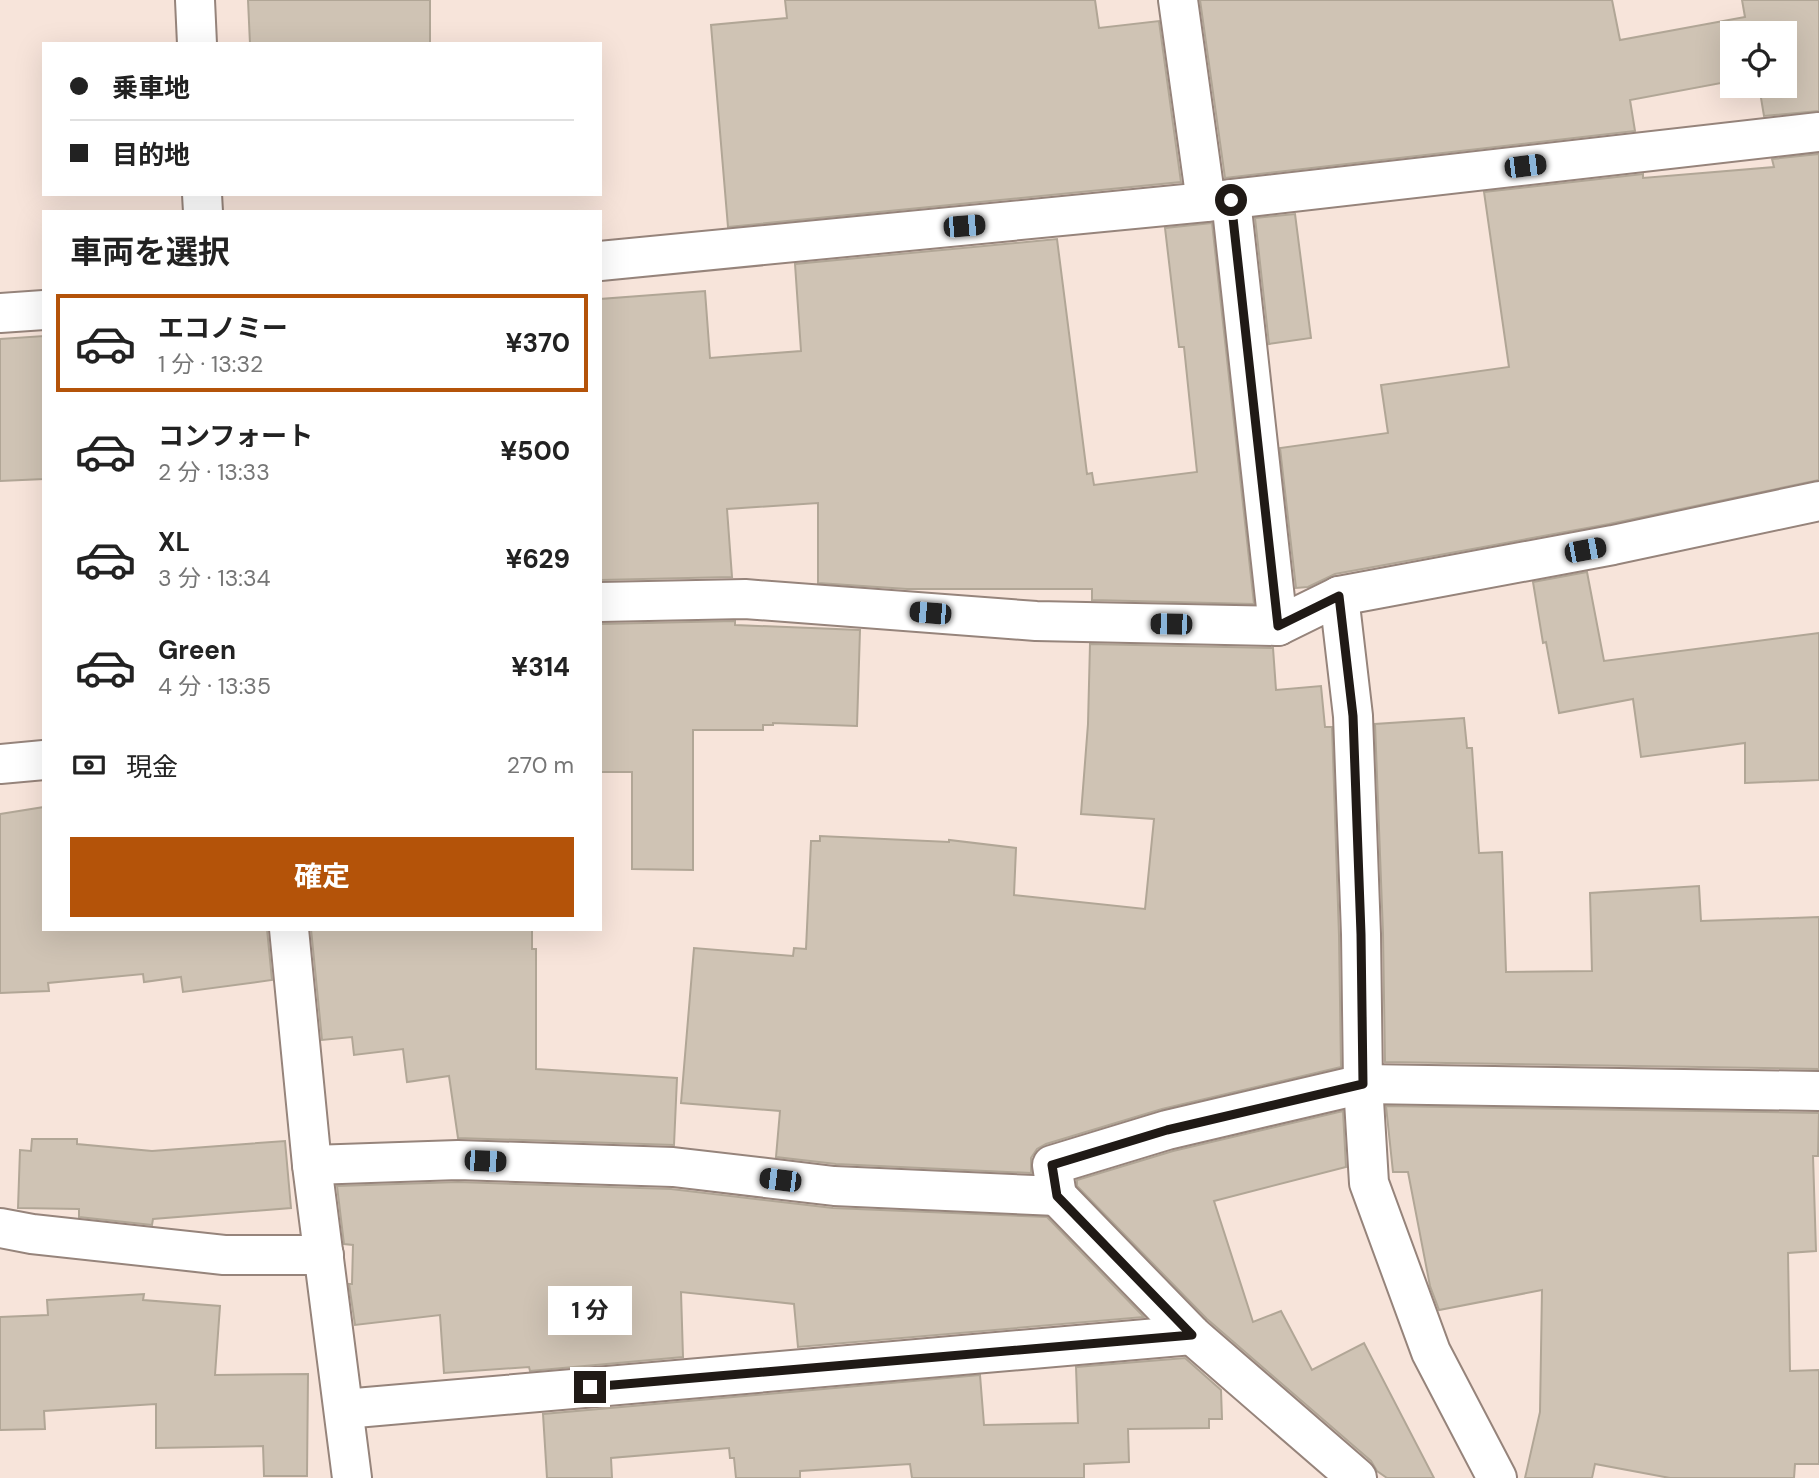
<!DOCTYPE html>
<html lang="ja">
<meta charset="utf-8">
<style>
body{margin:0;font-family:"DM Sans","Noto Sans JP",sans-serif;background:#f6f6f6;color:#222;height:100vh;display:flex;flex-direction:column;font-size:26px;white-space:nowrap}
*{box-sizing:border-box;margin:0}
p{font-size:23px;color:#767676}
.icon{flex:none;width:38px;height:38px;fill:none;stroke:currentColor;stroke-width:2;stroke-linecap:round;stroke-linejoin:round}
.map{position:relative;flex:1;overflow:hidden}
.details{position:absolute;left:42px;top:210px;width:560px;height:721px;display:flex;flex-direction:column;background:#fff;border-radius:0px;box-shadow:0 7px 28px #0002}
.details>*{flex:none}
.hud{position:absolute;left:42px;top:42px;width:560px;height:154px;border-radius:0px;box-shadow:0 7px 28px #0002;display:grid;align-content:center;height:154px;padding:0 28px;background:#fff}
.buttons{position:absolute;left:1720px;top:21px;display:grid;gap:14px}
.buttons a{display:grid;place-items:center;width:77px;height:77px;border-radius:0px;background:#fff;box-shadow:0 7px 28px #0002;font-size:35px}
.end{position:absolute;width:32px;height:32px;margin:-16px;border:9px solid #201a16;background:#fff;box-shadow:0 0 0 4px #fff}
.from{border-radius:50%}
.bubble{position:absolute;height:49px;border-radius:0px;background:#fff;box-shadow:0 7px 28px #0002;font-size:23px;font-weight:700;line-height:49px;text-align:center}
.car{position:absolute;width:21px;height:42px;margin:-21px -10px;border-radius:9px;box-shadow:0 0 5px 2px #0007;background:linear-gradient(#222 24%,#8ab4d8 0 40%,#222 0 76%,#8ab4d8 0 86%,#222 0)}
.hud b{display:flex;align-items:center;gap:24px;height:66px;font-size:26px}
.hud b+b{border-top:2px solid #e0e0e0}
.hud i{width:18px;height:18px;background:#222}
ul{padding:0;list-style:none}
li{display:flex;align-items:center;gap:21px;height:98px;margin:0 14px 10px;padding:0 14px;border:4px solid transparent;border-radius:0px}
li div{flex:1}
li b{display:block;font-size:26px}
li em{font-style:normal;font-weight:700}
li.on{border-color:#b45309}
li>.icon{width:63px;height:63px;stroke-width:1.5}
h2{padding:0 28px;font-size:32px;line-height:84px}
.pay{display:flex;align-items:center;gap:18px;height:77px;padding:0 28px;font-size:26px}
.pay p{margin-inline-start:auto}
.primary-button{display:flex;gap:14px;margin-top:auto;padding:14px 28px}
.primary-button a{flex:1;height:80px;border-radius:0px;background:#b45309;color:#fff;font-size:28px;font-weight:700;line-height:80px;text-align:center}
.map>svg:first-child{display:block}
.building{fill:#cfc3b4;stroke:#b1a696;stroke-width:2}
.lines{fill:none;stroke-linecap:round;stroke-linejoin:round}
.minor-casing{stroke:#96847b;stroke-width:42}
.minor{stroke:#fff;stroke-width:38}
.route{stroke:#201a16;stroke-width:9}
</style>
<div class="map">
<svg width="1819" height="1478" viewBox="0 0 1819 1478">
<rect width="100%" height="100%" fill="#f7e4da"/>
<g class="building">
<polygon points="248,0 430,0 430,44 250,44"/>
<polygon points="785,0 1095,0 1099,28 1159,21 1181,182 728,227 711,25 787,18"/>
<polygon points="1200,0 1612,0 1620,40 1745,17 1742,0 1819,0 1819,111 1764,116 1759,86 1785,86 1785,33 1732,33 1732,81 1630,100 1635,131 1225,178"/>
<polygon points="1819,154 1819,480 1609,524 1335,574 1308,587 1296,588 1280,448 1388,433 1381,385 1509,367 1484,192 1643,174 1643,178 1774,167 1772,159"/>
<polygon points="1295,214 1311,338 1269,344 1255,218"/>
<polygon points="1212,223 1254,604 1092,600 1092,589 907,589 818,583 818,503 727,509 732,577 600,580 600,299 705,291 710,358 801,351 795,264 1057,239 1087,474 1092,473 1094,485 1197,472 1184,347 1179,347 1165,228"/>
<polygon points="44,336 44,479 0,481 0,339"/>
<polygon points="1587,572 1604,661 1819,633 1819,780 1745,783 1745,743 1641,757 1633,699 1559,713 1546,642 1543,643 1533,582"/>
<polygon points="735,621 735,625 860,630 857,726 773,723 773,725 763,725 763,730 693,730 693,870 632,869 632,772 601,772 600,624"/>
<polygon points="1090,644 1273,648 1276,690 1321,686 1325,727 1332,727 1339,935 1341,1067 1162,1109 1046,1144 1037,1149 1031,1158 1031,1173 836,1164 776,1157 780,1111 681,1103 694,948 793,956 794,948 806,949 811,841 820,841 820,836 949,842 949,840 1016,848 1014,895 1145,909 1154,819 1081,814 1088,724"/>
<polygon points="1464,718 1467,748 1472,748 1479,853 1502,852 1506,972 1592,971 1590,893 1699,886 1701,921 1819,917 1819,1069 1385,1062 1383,933 1375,724"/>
<polygon points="44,807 44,929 267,929 272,980 183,992 181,977 144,982 143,974 48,983 49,991 0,993 0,814"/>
<polygon points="311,929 532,929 532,949 536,949 536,1069 677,1078 674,1145 458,1138 449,1076 407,1082 403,1049 354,1055 352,1037 322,1040"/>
<polygon points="1386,1106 1819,1113 1818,1156 1813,1156 1816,1251 1788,1253 1790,1371 1819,1370 1819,1464 1795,1464 1794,1478 1670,1478 1595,1464 1592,1478 1525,1478 1540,1412 1542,1290 1439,1310 1430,1286 1408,1172 1393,1172"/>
<polygon points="1343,1111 1346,1167 1214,1201 1253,1322 1281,1311 1312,1370 1364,1343 1434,1478 1387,1478 1377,1471 1371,1461 1207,1319 1077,1186 1077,1180 1173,1151"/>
<polygon points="32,1139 77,1139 77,1144 152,1151 285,1141 291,1208 153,1219 152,1225 79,1217 79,1209 18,1208 20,1150 31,1151"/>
<polygon points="458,1182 671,1189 833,1208 1047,1217 1144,1317 798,1347 794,1304 681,1292 683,1357 530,1371 529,1367 444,1373 440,1315 355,1325 349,1284 352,1284 353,1245 344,1244 337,1186"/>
<polygon points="144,1294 143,1300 220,1306 215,1375 308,1374 307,1476 264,1476 263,1446 156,1448 156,1404 44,1411 45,1429 0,1430 0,1317 48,1315 47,1300"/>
<polygon points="1185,1358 1221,1390 1222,1419 1209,1419 1209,1428 1128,1429 1129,1462 1084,1464 1084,1478 912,1478 910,1464 800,1471 800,1478 736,1478 734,1458 730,1458 729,1448 611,1458 612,1478 547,1478 543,1414 980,1375 984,1425 1078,1423 1076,1367"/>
</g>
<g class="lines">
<defs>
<g id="minor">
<polyline points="195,0 197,44"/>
<polyline points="1178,0 1206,202"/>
<polyline points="202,194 203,212"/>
<polyline points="1231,200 1278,626"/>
<polyline points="600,261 1206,202 1819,132"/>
<polyline points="0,313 44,310"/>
<polyline points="1339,596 1613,545 1819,501"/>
<polyline points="600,602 745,599 1036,621 1278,626 1339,596 1353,716 1361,934 1363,1084 1369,1183 1431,1352 1497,1478"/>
<polyline points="0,764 44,760"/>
<polyline points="289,929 312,1165 352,1478"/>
<polyline points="312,1165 458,1160 673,1167 834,1186 1057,1196 1052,1165 1167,1130 1363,1084 1819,1091"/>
<polyline points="1057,1196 1192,1335 1357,1478"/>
<polyline points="0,1228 32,1234 224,1255 324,1255"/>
<polyline points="344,1409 1192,1335"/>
</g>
</defs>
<use href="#minor" class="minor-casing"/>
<use href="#minor" class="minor"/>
</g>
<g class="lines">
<polyline class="route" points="590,1387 1192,1335 1057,1196 1052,1165 1167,1130 1363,1084 1361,934 1353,716 1339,596 1278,626 1231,200"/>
</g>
</svg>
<div class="buttons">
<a><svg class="icon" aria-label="locate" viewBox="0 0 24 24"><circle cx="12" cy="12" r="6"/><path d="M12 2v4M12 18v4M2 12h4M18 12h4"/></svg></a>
</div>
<i class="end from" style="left:1231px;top:200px"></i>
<i class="end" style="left:590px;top:1387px"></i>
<div class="bubble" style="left:548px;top:1286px;width:84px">1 分</div>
<i class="car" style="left:1525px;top:166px;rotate:83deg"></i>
<i class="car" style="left:964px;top:226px;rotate:85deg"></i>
<i class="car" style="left:1585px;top:550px;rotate:79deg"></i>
<i class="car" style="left:930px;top:613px;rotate:275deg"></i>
<i class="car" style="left:1171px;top:624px;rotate:271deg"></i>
<i class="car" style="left:485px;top:1161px;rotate:92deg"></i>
<i class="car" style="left:780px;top:1180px;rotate:277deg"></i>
<div class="hud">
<b><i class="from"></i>乗車地</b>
<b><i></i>目的地</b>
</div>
<section class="details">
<h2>車両を選択</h2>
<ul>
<li class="on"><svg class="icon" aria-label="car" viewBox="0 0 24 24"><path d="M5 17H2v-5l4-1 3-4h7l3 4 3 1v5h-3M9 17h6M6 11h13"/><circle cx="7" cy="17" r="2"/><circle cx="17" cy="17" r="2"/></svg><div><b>エコノミー</b><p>1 分 · 13:32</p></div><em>¥370</em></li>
<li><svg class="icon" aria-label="car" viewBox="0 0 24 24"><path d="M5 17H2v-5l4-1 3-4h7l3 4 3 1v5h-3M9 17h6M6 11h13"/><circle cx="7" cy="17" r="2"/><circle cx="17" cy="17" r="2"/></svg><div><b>コンフォート</b><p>2 分 · 13:33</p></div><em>¥500</em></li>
<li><svg class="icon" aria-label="car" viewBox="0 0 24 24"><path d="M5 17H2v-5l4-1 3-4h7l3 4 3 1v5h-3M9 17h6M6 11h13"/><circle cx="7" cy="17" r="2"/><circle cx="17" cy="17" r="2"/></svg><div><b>XL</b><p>3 分 · 13:34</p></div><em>¥629</em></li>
<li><svg class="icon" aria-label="car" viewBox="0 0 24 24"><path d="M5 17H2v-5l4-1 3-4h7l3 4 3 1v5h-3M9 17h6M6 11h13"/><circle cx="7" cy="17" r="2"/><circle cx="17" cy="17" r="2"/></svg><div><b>Green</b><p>4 分 · 13:35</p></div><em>¥314</em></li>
</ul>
<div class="pay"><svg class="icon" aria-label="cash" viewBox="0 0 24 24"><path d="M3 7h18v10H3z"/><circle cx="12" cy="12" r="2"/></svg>現金<p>270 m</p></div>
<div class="primary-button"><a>確定</a></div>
</section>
</div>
